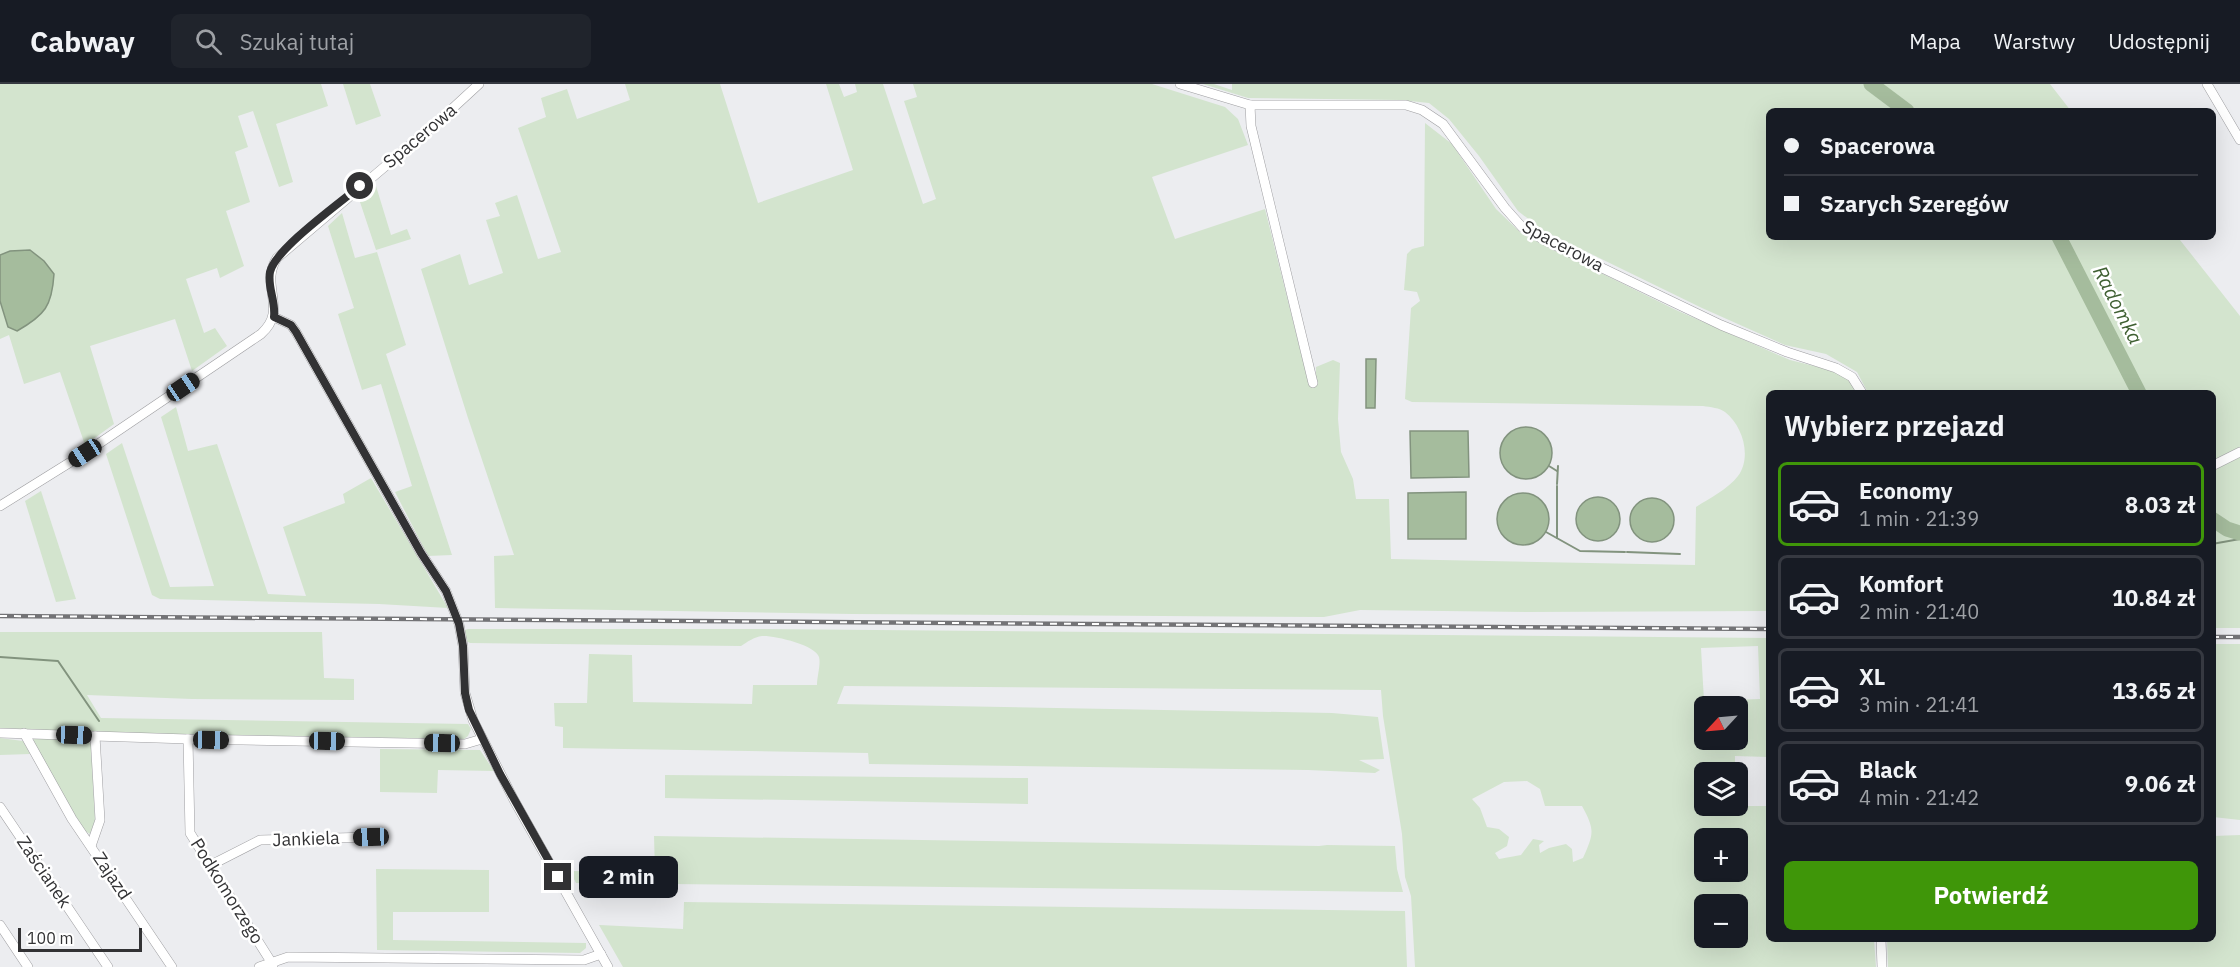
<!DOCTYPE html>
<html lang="pl">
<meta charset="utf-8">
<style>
body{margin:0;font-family:"IBM Plex Sans",sans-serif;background:#20242c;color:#f1f3f6;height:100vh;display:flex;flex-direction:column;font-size:22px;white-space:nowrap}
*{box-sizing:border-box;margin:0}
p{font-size:20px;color:#9ea1a6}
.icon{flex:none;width:33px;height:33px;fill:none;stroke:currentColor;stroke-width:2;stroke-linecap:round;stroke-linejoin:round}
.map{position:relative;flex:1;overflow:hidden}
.drawer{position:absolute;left:1766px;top:306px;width:450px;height:552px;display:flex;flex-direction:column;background:#171b24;border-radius:9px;box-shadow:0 6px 24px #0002}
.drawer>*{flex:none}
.hud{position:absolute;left:1766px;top:24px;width:450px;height:132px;border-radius:9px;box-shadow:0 6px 24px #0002;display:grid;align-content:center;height:132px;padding:0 18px;background:#171b24}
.needle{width:39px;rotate:244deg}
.tools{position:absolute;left:1694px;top:612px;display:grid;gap:12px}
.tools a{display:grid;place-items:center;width:54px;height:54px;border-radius:9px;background:#171b24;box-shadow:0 6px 24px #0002;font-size:30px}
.scale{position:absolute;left:18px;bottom:15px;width:124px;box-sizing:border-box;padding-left:6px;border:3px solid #323234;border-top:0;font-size:16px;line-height:21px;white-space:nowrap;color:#323234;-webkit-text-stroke:4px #fff;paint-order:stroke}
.end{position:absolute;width:27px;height:27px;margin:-14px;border:8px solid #323234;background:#fff;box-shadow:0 0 0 3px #fff}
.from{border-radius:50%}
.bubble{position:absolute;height:42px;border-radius:9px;background:#171b24;box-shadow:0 6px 24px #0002;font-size:20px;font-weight:800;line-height:42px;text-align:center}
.car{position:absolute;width:18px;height:36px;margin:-18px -9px;border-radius:8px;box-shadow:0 0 4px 2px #0007;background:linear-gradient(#222 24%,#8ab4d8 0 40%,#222 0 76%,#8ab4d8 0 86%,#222 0)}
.hud b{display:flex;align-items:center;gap:21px;height:57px;font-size:22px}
.hud b+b{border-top:2px solid #363941}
.hud i{width:15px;height:15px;background:#f1f3f6}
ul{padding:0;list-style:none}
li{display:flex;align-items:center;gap:18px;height:84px;margin:0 12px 9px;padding:0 6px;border:3px solid #363941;border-radius:9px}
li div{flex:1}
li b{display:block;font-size:22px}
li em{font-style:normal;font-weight:800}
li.current{border-color:#3f9609}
li>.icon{width:54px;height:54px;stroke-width:1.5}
h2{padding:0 18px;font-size:27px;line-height:72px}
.primary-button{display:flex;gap:12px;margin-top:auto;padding:12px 18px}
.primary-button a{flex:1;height:69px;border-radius:9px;background:#3f9609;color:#fff;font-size:24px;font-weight:800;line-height:69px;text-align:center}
header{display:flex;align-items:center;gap:36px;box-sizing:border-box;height:84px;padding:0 30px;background:#171b24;border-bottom:2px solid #363941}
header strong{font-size:28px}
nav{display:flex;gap:33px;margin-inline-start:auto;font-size:21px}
.search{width:420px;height:54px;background:#20242c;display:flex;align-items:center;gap:15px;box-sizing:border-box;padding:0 21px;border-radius:9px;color:#9ea1a6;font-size:22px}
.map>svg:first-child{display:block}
.green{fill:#d3e4ce;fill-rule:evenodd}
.water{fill:#a5bc9d;stroke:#82937e;stroke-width:1.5}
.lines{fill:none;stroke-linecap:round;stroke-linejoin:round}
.stream{stroke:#82937e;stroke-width:2}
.river{stroke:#a5bc9d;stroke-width:15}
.minor-casing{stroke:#9f9fa2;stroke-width:10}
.minor{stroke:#fff;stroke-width:9}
.rail-casing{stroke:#737376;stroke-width:4.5}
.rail{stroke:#fff;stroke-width:2;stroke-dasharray:7;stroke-linecap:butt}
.route{stroke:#323234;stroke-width:8}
.labels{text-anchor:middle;stroke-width:5;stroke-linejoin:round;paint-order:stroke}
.street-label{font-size:18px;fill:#323234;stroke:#fff}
.water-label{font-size:20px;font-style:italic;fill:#3f6032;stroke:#fff}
</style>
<header>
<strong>Cabway</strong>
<div class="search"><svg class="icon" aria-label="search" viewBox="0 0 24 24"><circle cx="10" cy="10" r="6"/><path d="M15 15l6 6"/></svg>Szukaj tutaj</div>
<nav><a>Mapa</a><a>Warstwy</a><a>Udostępnij</a></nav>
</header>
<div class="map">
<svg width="2240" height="883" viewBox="0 0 2240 883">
<rect width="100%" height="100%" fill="#ecedf0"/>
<g class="green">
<polygon points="0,0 321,0 328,22 276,40 293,98 279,103 253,27 238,32 248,63 235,68 250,118 226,127 244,182 220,194 217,184 186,195 204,249 215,244 227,262 192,287 175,235 90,262 114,340 85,361 60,288 24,300 9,251 0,255 0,217 8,243 11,167 0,171"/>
<polygon points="343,0 370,0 381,32 356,41"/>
<path d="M 625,0 L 720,0 L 758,119 L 853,86 L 826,0 L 839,0 L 844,13 L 857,8 L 855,0 L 883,0 L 923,120 L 936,115 L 904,17 L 917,13 L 913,0 L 1152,0 L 1225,23 L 1238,35 L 1248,61 L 1152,93 L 1175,155 L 1265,125 L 1308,297 L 1316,300 L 1316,283 L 1333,276 L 1340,279 L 1338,335 L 1341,368 L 1353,395 L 1356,415 L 1389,415 L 1391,475 L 1695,481 L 1696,423 C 1710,414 1728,405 1738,392 C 1752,373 1743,342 1725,328 C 1720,324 1710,323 1703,322 L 1412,318 L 1405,315 L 1411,224 L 1420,217 L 1417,208 L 1404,206 L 1407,170 L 1412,165 L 1424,162 L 1425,39 L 1452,60 L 1496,125 L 1522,150 L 1676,226 L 1758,262 L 1790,276 L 1826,285 L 1847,294 L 1858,309 L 1768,309 L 1768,527 L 1527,528 L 1360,526 L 1324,533 L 852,530 L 495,524 L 494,472 L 514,471 L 468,334 L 421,185 L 460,170 L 469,201 L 503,189 L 486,136 L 500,132 L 495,119 L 517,111 L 538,175 L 561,168 L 518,44 L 546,33 L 541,14 L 567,5 L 577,35 L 630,16 Z"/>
<polygon points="1203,0 1214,0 1232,6 1232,0 2050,0 2071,27 1768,27 1768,153 2184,153 2180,156 2240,232 2240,363 2213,379 2212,309 1868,309 1857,288 1826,270 1785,261 1702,224 1544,147 1518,127 1479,72 1449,35 1429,19 1400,16 1248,14"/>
<polygon points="376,102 391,151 407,145 411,155 376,166 359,115"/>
<polygon points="342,129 355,174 377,168 406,261 386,270 452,471 428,472 395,408 412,402 381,300 362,306 338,230 354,224 328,142"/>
<polygon points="176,323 188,367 217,360 268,510 306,512 283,443 345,419 343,410 371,394 448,524 379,520 160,515 152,511 106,370 122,359 170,503 214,502 161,333"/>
<polygon points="2240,371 2240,544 2213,544 2213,387"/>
<polygon points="41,407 76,515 56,518 25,417"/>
<path d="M 468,545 L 750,545 L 1768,554 L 1768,673 L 1735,672 L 1735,688 L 1704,688 L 1704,722 L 1768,722 L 1768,855 L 1874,855 L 1876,883 L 1415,883 L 1411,812 L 1405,793 L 1402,750 L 1383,632 L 1381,606 L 844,602 L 837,620 L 1332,629 L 1378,633 L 1384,675 L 1359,676 L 1380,686 L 1375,689 L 1308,686 L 869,680 L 868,669 L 563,664 L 563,643 L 555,642 L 554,619 L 587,619 L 589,570 L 632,571 L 633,618 L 752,620 L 753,601 L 817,601 C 817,593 821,580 819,573 C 816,561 773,551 762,552 C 754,553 747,558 741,562 L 470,559 L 466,557 L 465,546 ZM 1758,562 L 1760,615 L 1704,617 L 1701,564 ZM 1704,622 L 1737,622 L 1737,656 L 1704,656 ZM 1527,697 L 1540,705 L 1545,722 L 1582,722 C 1595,746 1594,749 1583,774 L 1573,778 L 1572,765 L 1566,760 L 1549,764 L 1540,769 L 1539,761 L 1544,757 L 1533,755 L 1521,771 L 1499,775 L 1495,769 L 1507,762 L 1509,753 L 1499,745 L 1487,743 L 1480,724 L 1472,715 L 1504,698 ZM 1704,754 L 1737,754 L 1737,788 L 1704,788 ZM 1704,820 L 1737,820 L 1737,854 L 1704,854 Z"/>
<polygon points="0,548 322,548 324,594 354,595 354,616 192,615 87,611 101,634 468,640 471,645 468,652 464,655 110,649 0,644"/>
<polygon points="2213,560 2240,560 2240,736 2213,733"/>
<polygon points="0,654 23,657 30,670 0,671"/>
<polygon points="36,654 87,655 91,661 95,736 90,750 85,747 45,682 33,656"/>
<polygon points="380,665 480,666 494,687 438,686 437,709 380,708"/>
<polygon points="665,691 1028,694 1028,720 665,714"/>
<polygon points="2240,751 2240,883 1888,883 1887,855 2212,855 2213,752"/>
<polygon points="654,752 1319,762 1327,761 1395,762 1397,785 1403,808 576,799 570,787 655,788"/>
<polygon points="376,785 489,786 489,828 393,828 393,856 586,859 586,864 580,869 377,866"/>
<polygon points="684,818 1405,827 1407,883 623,883 599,841 683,845"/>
</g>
<g class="water">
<path d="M 30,166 L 44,177 L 54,190 C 52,222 45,231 17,247 L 8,243 L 0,217 L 0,171 L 10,167 Z"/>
<polygon points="1366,275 1376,275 1375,324 1366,324"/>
<circle cx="1526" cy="369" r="26"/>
<polygon points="1410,347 1468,347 1469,393 1411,394"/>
<polygon points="1466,408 1466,455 1408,455 1408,409"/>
<circle cx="1523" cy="435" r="26"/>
<circle cx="1598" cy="435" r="22"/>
<circle cx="1652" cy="436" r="22"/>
</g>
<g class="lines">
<g class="stream">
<polyline points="1549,382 1557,387"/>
<polyline points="1557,400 1558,382"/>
<polyline points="1546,448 1580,467 1625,468"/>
<polyline points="1557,454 1557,402"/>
<polyline points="2212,460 2240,455"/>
<polyline points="1627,468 1680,470"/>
<polyline points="0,573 58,577 99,637"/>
</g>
<g class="river">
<polyline points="1871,0 1907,27"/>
<polyline points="2059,153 2139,309"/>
<polyline points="2212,435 2227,445 2240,449"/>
</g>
<defs>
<g id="minor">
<polyline points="1180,0 1250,21 1406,21 1422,26 1443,40 1505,124 1522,143 1546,157 1721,241 1787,268 1836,284 1852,293 1862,309"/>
<polyline points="2207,0 2240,56"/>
<polyline points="1250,21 1251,42 1313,299"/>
<polyline points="274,233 291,241 296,248 421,469 446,507 459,540 463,562 465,609 473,636 514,716 608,883"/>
<polyline points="2212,382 2240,368"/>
<path d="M 0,422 L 85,369 L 261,250 C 289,225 259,202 277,174 L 441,35 L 479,0"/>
<polyline points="0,649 188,655 465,660 482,655"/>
<polyline points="24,649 72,735 172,883"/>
<polyline points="188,655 190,749 273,881"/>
<polyline points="0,723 108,883"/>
<polyline points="91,762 100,736 95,652"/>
<polyline points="211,781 260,756 371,753"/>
<polyline points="0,841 28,883"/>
<polyline points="1881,855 1882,883"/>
<polyline points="259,883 288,873 584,876 601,870"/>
</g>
</defs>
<use href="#minor" class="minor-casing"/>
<use href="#minor" class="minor"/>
<defs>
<g id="rail">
<polyline points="0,532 1768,545"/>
<polyline points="2212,553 2240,553"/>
</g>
</defs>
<use href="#rail" class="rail-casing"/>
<use href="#rail" class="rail"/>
</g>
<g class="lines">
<path class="route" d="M 360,102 C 340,119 275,165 270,188 C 267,203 276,217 274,233 L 291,241 L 296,248 L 421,469 L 446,507 L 459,540 L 463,562 L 465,609 L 469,626 L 500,690 L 558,793"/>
</g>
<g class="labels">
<g class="street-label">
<text transform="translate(420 52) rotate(-40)" y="6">Spacerowa</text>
<text transform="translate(1563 162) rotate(28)" y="6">Spacerowa</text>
<text transform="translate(306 755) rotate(-2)" y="6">Jankiela</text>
<text transform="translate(44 788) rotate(56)" y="6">Zaścianek</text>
<text transform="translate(112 792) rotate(56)" y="6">Zajazd</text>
<text transform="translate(227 807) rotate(58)" y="6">Podkomorzego</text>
</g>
<g class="water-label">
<text transform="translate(2118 221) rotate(63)" y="7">Radomka</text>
</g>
</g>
</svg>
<div class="tools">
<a><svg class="needle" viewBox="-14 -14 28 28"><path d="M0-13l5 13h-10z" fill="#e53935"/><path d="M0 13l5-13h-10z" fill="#9ea1a6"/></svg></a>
<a><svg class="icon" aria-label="layers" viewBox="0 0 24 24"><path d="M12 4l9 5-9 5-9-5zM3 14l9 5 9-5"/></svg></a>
<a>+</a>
<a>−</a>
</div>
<div class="scale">100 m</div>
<i class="end from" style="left:360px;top:102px"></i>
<i class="end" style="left:558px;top:793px"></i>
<div class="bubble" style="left:579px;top:772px;width:99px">2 min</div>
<i class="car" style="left:183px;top:303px;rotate:56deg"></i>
<i class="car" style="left:85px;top:369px;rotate:237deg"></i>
<i class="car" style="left:74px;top:651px;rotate:92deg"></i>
<i class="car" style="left:211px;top:656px;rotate:91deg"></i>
<i class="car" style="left:327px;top:657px;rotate:91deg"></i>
<i class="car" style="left:442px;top:659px;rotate:271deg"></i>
<i class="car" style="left:371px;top:753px;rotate:268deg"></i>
<div class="hud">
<b><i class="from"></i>Spacerowa</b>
<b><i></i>Szarych Szeregów</b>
</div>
<section class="drawer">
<h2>Wybierz przejazd</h2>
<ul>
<li class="current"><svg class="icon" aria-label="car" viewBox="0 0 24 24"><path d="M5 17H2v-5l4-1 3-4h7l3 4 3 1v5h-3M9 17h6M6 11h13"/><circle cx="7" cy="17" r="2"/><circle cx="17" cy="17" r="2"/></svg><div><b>Economy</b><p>1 min · 21:39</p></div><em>8.03 zł</em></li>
<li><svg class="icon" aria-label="car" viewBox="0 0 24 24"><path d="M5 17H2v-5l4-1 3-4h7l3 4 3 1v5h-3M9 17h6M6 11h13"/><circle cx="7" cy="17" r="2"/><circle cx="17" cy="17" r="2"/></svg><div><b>Komfort</b><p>2 min · 21:40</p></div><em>10.84 zł</em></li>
<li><svg class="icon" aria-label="car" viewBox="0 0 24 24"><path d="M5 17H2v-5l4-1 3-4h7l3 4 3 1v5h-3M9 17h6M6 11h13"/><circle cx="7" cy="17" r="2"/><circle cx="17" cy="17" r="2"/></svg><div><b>XL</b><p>3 min · 21:41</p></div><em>13.65 zł</em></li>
<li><svg class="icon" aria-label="car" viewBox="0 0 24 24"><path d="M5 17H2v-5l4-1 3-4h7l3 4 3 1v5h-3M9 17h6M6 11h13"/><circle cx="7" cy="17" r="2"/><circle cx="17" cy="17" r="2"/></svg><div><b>Black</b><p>4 min · 21:42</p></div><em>9.06 zł</em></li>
</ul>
<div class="primary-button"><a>Potwierdź</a></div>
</section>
</div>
